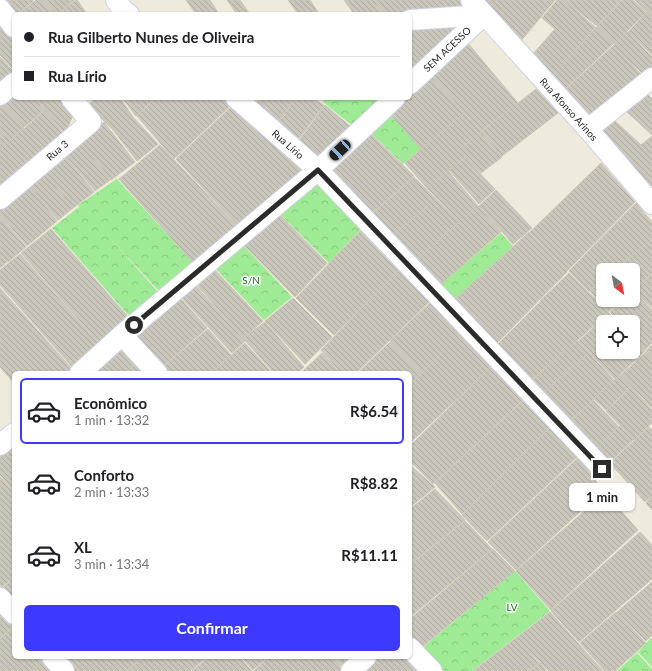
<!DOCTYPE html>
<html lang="pt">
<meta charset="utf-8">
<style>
body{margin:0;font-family:Lato,sans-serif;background:#f2f2f2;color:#202124;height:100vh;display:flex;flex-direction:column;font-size:15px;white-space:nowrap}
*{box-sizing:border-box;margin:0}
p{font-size:13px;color:#757577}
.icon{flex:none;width:22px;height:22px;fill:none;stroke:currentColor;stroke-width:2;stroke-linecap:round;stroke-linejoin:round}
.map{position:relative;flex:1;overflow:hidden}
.sheet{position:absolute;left:12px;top:371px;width:400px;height:288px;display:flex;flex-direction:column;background:#fff;border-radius:6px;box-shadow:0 1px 3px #0004}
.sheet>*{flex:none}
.banner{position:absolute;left:12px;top:12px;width:400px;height:88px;border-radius:6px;box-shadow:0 1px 3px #0004;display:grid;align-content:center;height:88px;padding:0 12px;background:#fff}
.needle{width:26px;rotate:148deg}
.controls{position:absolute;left:596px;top:263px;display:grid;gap:8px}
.controls a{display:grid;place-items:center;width:44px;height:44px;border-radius:6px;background:#fff;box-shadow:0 1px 3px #0004;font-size:20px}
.end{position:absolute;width:18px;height:18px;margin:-9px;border:5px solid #2b2b2b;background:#fff;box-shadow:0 0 0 2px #fff}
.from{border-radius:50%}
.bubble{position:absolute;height:28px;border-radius:6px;background:#fff;box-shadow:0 1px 3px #0004;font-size:13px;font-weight:700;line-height:28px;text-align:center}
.car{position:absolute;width:12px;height:24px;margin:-12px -6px;border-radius:5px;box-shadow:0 0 3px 1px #0007;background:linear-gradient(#222 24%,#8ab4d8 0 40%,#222 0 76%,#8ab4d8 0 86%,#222 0)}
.banner b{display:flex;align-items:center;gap:14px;height:38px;font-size:15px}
.banner b+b{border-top:1px solid #e0e0e0}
.banner i{width:10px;height:10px;background:#202124}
ul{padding:7px 0 0;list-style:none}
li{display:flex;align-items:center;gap:12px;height:66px;margin:0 8px 6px;padding:0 4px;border:2px solid transparent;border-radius:6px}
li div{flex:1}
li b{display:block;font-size:15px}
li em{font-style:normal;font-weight:700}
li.selected{border-color:#3e39ff}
li>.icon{width:36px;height:36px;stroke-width:1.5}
.primary-button{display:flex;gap:8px;margin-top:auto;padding:8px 12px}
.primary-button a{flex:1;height:46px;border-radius:6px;background:#3e39ff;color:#fff;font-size:16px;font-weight:700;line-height:46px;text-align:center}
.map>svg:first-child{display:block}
.forest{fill:url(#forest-crowns)}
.building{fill:url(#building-back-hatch);stroke:#cac7b6}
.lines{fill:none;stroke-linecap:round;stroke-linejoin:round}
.minor-casing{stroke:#d2d1e5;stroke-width:22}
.minor{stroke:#fff;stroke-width:20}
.route{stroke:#2b2b2b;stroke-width:5}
.labels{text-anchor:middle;stroke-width:3;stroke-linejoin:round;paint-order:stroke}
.street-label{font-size:10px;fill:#2b2b2b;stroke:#fff}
.park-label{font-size:10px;fill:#147014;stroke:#fff}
</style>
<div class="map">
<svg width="652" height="671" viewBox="0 0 652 671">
<defs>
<pattern id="forest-crowns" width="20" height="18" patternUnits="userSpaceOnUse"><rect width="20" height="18" fill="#9fea94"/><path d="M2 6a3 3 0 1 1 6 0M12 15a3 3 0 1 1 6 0" fill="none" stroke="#89c980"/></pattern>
<pattern id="building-back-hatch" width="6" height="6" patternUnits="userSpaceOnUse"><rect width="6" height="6" fill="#c9c7bb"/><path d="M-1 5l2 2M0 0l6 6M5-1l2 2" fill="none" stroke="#adaba1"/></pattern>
</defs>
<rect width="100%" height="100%" fill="#eeeadc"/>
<g class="forest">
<polygon points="324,98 382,98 353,126 323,102"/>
<polygon points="390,114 421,149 403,164 370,132"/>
<polygon points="117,179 194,264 160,292 107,235 159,293 130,317 52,228 79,207 78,205"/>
<polygon points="317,182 361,229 329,263 280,214"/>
<polygon points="501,233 513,246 453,301 439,286"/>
<polygon points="243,245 292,297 264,320 215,268"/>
<polygon points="515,571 550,611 472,671 444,671 423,647"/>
<polygon points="652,637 652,667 638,652"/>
<polygon points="637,653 652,669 652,671 617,671"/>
</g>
<g class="building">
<polygon points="4,0 32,0 33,1 18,14 14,14"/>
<polygon points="36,0 42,0 54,14 19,14"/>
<polygon points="43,0 74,0 57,14 55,14"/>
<polygon points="76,0 77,0 87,14 57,14"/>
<polygon points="186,0 210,0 219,14 196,14"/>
<polygon points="227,0 240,0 250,14 237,14"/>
<polygon points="288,0 310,0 319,14 298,14"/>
<polygon points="344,0 374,0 384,14 354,14"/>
<polygon points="375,0 459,0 467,8 385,14"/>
<polygon points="482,0 555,0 520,42"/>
<polygon points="557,0 564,0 595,27 552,77 532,55 555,29 542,18"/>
<polygon points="564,0 621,0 597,26"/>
<polygon points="622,0 633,0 646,12 614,44 597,27"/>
<polygon points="635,0 652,0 652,16"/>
<polygon points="647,12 652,17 652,55 628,32"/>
<polygon points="0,19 14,37 14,70 0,55"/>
<polygon points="459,25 412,70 410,70 410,28"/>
<polygon points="596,27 613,44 564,90 552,77"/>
<polygon points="627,32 652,57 652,67 643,74 614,45"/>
<polygon points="467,42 518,103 481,131 431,75"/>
<polygon points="614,45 642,75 589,118 564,91"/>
<polygon points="0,57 14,72 0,85"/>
<polygon points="431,76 464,113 440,133 407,98 410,98 410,95"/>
<polygon points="536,89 558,113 502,156 481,132"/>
<polygon points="646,93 652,99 652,135 625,110"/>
<polygon points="14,95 14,98 34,98 44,110 24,127 3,104"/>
<polygon points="35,98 65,98 75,110 65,134"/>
<polygon points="96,98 120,98 133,117 158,144 137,161 114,131 88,105"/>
<polygon points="122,98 155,98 136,116"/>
<polygon points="156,98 223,98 231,105 174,159 137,116"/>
<polygon points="259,98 295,98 277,123 256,105"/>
<polygon points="296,98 312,98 324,105 297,141 278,123"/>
<polygon points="407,98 440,133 421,149 390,114"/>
<polygon points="3,105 24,128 8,142 0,132 0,107"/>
<polygon points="325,105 351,127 318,159 298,142"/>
<polygon points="232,106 305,170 238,226 176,159"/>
<polygon points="45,110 64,135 47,151 25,128"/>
<polygon points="464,113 481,132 459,151 441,133"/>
<polygon points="614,120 641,145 652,136 652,185 649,188 600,130"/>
<polygon points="104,122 135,162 111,180 80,141"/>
<polygon points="25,128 47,153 31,167 8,142"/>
<polygon points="0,132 8,142 0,149"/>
<polygon points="481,132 502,157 481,173 459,151"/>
<polygon points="370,133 414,176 371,214 330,170"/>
<polygon points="440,133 465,157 427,188 405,163"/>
<polygon points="80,141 110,180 95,191 65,155"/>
<polygon points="8,142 29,166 13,180 0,165 0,149"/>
<polygon points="160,145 238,227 194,264 119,179"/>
<polygon points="64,155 94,192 73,208 44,172"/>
<polygon points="465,158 495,189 479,204 449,170"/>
<polygon points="601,163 635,202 567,271 530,232"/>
<polygon points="0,166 13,180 0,191"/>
<polygon points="448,171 478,206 460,222 427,188"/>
<polygon points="44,172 73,208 58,220 29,184"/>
<polygon points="414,177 436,199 391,236 371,215"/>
<polygon points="29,184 57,221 27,246 0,215 0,209"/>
<polygon points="496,190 532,228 513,244 479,206"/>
<polygon points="436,199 459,222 445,234 423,210"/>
<polygon points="636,203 652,222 652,239 614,270 603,270 603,279 589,291 569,271"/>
<polygon points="478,206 501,232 439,286 415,261"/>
<polygon points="423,210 445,234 415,261 392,236"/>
<polygon points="279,214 327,263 295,297 243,244"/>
<polygon points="0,216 26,247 8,262 0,254"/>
<polygon points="51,229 129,318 100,344 21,253"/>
<polygon points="362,229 400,269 334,335 296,298"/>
<polygon points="529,232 567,272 495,345 453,301"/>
<polygon points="652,239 652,273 633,290 633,270 615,270"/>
<polygon points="0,254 7,262 0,268"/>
<polygon points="20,254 99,344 73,368 0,285 0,270"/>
<polygon points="214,269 263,321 243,338 196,284"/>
<polygon points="400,269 430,301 356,373 341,373 321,350"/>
<polygon points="569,273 609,312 578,340 540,301"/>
<polygon points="652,274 652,308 634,290"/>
<polygon points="603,280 603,300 622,300 609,311 590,291"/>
<polygon points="195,285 245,341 232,353 181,297"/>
<polygon points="0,288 72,369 68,373 14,373 14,383 0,367"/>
<polygon points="634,291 652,310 652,343 645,350 633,337 633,322 620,322 610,312 624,300 633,300"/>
<polygon points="180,298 207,328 162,367 135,336"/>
<polygon points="293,298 332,337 305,364 265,321"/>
<polygon points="431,302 461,333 421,373 390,341"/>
<polygon points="540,302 577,340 530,381 496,346"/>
<polygon points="609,313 618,322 603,322 603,352 633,352 633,338 645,351 615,379 579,341"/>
<polygon points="265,322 304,367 298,373 274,373 243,338"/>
<polygon points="208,329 231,355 210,373 168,373 163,367"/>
<polygon points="461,333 492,366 410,443 410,385"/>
<polygon points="577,340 589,353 541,394 530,382"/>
<polygon points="390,342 421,373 410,384 410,373 358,373"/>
<polygon points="245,343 272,373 250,373 249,372 247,373 211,373"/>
<polygon points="652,345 652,358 646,351"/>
<polygon points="122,347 136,363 125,373 93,373"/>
<polygon points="646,352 652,359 652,408 621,375"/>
<polygon points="322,353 340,373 301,373"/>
<polygon points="589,353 614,380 569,422 542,394"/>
<polygon points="136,363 145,373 126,373"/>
<polygon points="492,366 524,399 433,484 410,461 410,446"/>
<polygon points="620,375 631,386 606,410 594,399"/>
<polygon points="631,387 652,410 652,423 634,440 606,411"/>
<polygon points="524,400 550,427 462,514 435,483"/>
<polygon points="593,400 618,426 595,449 569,423"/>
<polygon points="619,426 633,440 609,463 596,449"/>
<polygon points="550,427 578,456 487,541 462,515"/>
<polygon points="649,427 652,430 652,496 645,502 610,463"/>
<polygon points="11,447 14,451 14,491 0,475 0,457"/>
<polygon points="579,457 603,491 516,570 488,542"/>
<polygon points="410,465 435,487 410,507"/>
<polygon points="0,477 14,492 14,577 2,587 0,585"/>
<polygon points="435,489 465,520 410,564 410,509"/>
<polygon points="605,493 638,530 551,610 516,571"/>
<polygon points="652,497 652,510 646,503"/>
<polygon points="465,521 492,549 410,617 410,565"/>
<polygon points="640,532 652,545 652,579 579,642 551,611"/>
<polygon points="493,549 515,571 422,647 410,635 410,619"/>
<polygon points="14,578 14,601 3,588"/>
<polygon points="652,582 652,635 646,641 617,612"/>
<polygon points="0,611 14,626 0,638"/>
<polygon points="550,612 603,671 549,671 516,638"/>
<polygon points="616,612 646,643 615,671 605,671 580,643"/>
<polygon points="14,627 14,657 42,657 44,660 32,671 0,671 0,639"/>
<polygon points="516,638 539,663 527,671 473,671"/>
<polygon points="63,657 78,657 69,664"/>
<polygon points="78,657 143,657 126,671 75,671 69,665"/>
<polygon points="144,657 207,657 190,671 127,671"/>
<polygon points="209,657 239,657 252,671 192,671"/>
<polygon points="241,657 268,657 253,670"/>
<polygon points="269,657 333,657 342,668 339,671 254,671"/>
<polygon points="334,657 354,657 343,667"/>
<polygon points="378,657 406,657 420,671 363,671"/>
<polygon points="44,660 54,671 32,671"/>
<polygon points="540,663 547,671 529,671"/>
</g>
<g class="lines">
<defs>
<g id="minor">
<polyline points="116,0 123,10 129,14"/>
<polyline points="471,0 588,129 652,204"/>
<polyline points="0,9 14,27"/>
<polyline points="410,20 484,15"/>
<polyline points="410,84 484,15"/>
<polyline points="0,95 14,83"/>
<polyline points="236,98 318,170 603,469"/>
<polyline points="588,129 652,78"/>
<polyline points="0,199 91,122 71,98"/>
<polyline points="122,335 157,373"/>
<polyline points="80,373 122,335 318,170 395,98"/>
<polyline points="0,445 14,433"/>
<polyline points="0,598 14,614"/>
<polyline points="410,648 432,671"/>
<polyline points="52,657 64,671"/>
<polyline points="351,671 366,657"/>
</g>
</defs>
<use href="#minor" class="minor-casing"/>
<use href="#minor" class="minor"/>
</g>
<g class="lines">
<polyline class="route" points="134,325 318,170 602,469"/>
</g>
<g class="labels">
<g class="street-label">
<text transform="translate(447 49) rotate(-43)" y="4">SEM ACESSO</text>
<text transform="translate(569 109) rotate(48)" y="4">Rua Afonso Arinos</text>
<text transform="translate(288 144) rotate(41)" y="4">Rua Lírio</text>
<text transform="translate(57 150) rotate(-41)" y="4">Rua 3</text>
</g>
<g class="park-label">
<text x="251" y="284">S/N</text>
<text x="512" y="611">LV</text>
</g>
</g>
</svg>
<div class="controls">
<a><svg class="needle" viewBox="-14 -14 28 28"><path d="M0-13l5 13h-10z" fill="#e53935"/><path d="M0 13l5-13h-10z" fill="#757577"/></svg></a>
<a><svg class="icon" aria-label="locate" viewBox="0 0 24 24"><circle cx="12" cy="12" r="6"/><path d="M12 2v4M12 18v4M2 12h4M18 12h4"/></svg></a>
</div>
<i class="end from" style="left:134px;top:325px"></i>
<i class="end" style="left:602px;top:469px"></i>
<div class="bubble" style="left:569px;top:483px;width:66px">1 min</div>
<i class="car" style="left:340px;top:150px;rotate:227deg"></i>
<div class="banner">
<b><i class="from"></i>Rua Gilberto Nunes de Oliveira</b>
<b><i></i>Rua Lírio</b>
</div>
<section class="sheet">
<ul>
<li class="selected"><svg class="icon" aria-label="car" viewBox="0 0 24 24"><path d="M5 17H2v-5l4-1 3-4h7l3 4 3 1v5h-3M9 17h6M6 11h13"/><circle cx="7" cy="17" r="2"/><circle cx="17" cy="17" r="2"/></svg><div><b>Econômico</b><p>1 min · 13:32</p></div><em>R$6.54</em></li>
<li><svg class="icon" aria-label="car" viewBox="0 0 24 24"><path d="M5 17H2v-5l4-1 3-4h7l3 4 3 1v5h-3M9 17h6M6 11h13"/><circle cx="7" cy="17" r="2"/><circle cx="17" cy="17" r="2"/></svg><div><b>Conforto</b><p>2 min · 13:33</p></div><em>R$8.82</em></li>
<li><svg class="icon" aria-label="car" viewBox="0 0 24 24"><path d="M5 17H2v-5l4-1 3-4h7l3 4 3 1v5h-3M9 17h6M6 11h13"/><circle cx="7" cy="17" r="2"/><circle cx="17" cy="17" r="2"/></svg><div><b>XL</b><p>3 min · 13:34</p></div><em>R$11.11</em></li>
</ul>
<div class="primary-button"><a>Confirmar</a></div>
</section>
</div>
